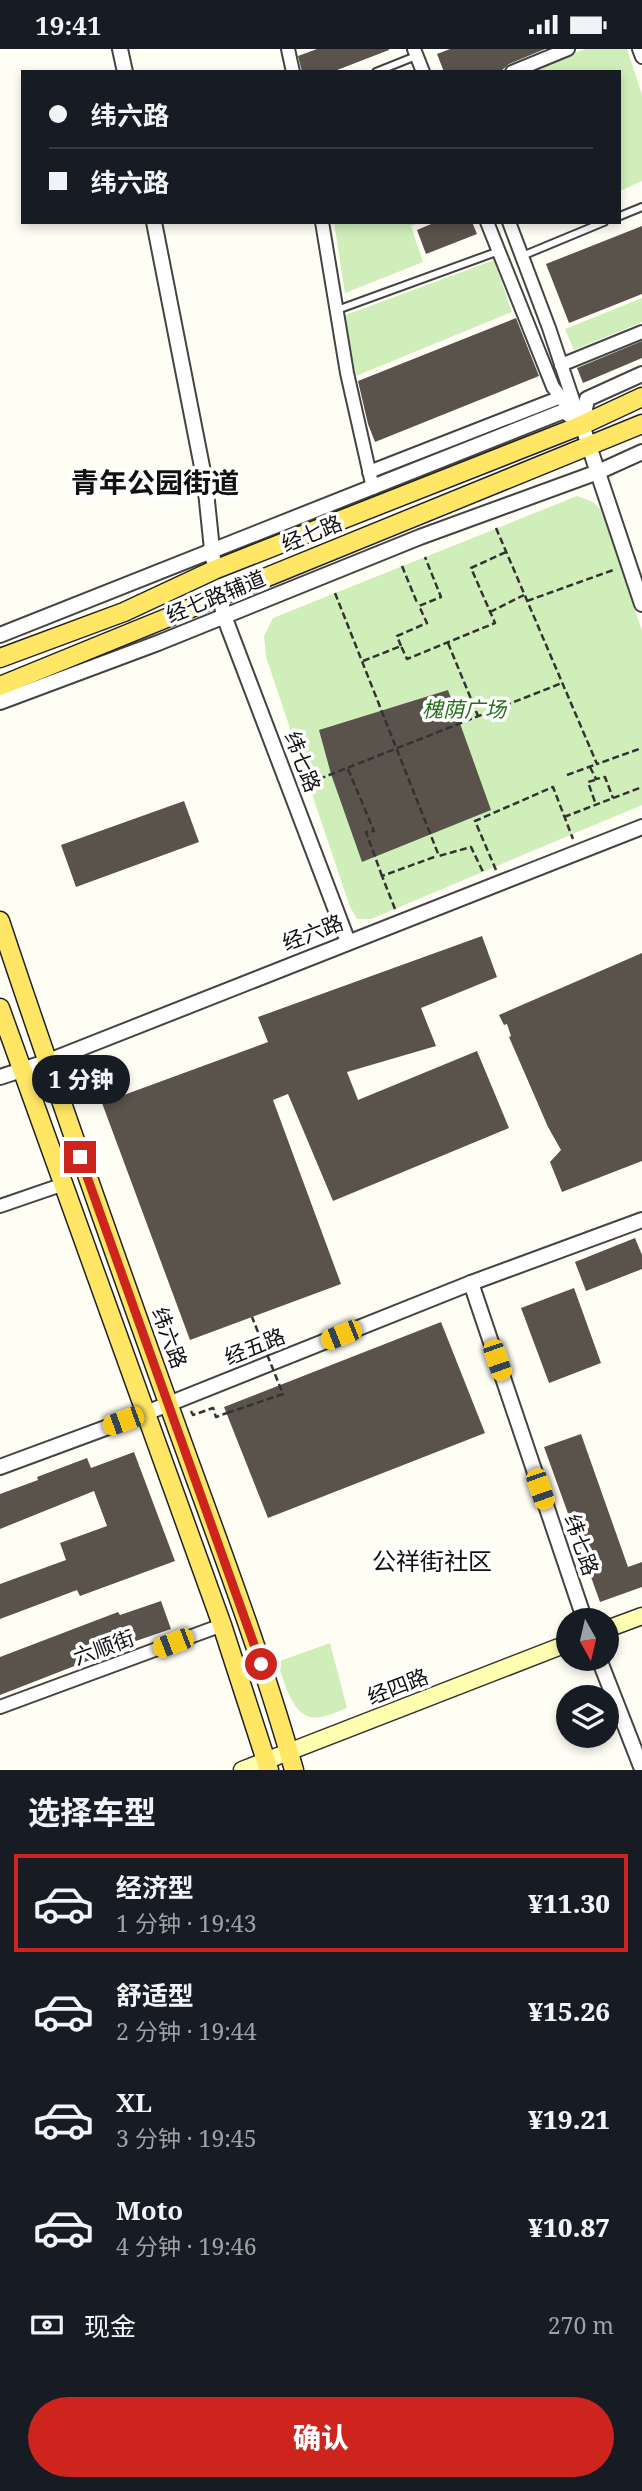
<!DOCTYPE html>
<html lang="zh">
<meta charset="utf-8">
<style>
body{margin:0;font-family:"Noto Serif","Noto Sans SC",serif;background:#20242c;color:#f1f3f6;height:100vh;display:flex;flex-direction:column;font-size:26px;white-space:nowrap}
*{box-sizing:border-box;margin:0}
p{font-size:23px;color:#9ea1a6}
.icon{flex:none;width:38px;height:38px;fill:none;stroke:currentColor;stroke-width:2;stroke-linecap:round;stroke-linejoin:round}
.map{position:relative;height:1721px;overflow:hidden}
.details{display:flex;flex-direction:column;background:#171b24;flex:1}
.details>*{flex:none}
.hud{position:absolute;left:21px;top:21px;width:600px;height:154px;border-radius:0px;box-shadow:0 4px 10px #0003;display:grid;align-content:center;height:154px;padding:0 28px;background:#171b24}
.needle{width:46px;rotate:172deg}
.tools{position:absolute;left:556px;top:1559px;display:grid;gap:14px}
.tools a{display:grid;place-items:center;width:63px;height:63px;border-radius:50%;background:#171b24;box-shadow:0 4px 10px #0003;font-size:35px}
.end{position:absolute;width:32px;height:32px;margin:-16px;border:9px solid #cd241d;background:#fff;box-shadow:0 0 0 4px #fff}
.from{border-radius:50%}
.bubble{position:absolute;height:49px;border-radius:24px;background:#171b24;box-shadow:0 4px 10px #0003;font-size:23px;font-weight:800;line-height:49px;text-align:center}
.car{position:absolute;width:21px;height:42px;margin:-21px -10px;border-radius:9px;box-shadow:0 0 5px 2px #0007;background:linear-gradient(#f5c518 24%,#345 0 40%,#f5c518 0 76%,#345 0 86%,#f5c518 0)}
.hud b{display:flex;align-items:center;gap:24px;height:66px;font-size:26px}
.hud b+b{border-top:2px solid #363941}
.hud i{width:18px;height:18px;background:#f1f3f6}
ul{padding:0;list-style:none}
li{display:flex;align-items:center;gap:21px;height:98px;margin:0 14px 10px;padding:0 14px;border:4px solid transparent;border-radius:0px}
li div{flex:1}
li b{display:block;font-size:26px}
li em{font-style:normal;font-weight:800}
li.active{border-color:#cd241d}
li>.icon{width:63px;height:63px;stroke-width:1.5}
h2{padding:0 28px;font-size:32px;line-height:84px}
.pay{display:flex;align-items:center;gap:18px;height:77px;padding:0 28px;font-size:26px}
.pay p{margin-inline-start:auto}
.cta{display:flex;gap:14px;margin-top:auto;padding:14px 28px}
.cta a{flex:1;height:80px;border-radius:42px;background:#cd241d;color:#fff;font-size:28px;font-weight:800;line-height:80px;text-align:center}
.status{display:flex;justify-content:space-between;align-items:center;height:49px;padding:0 35px;background:#171b24;direction:ltr}
.status svg{height:19px;fill:currentColor}
.map>svg:first-child{display:block}
.green{fill:#d0eeba}
.building{fill:#5a534c}
.lines{fill:none;stroke-linecap:round;stroke-linejoin:round}
.service-casing{stroke:#444;stroke-width:10}
.minor-casing{stroke:#444;stroke-width:16}
.tertiary-casing{stroke:#444;stroke-width:18}
.secondary-casing{stroke:#333;stroke-width:19}
.primary-casing{stroke:#222;stroke-width:21}
.path{stroke:#333;stroke-width:2.5;stroke-dasharray:7 3.5;stroke-linecap:butt}
.service{stroke:#fff;stroke-width:6}
.minor{stroke:#fff;stroke-width:12}
.tertiary{stroke:#fff;stroke-width:14}
.secondary{stroke:#fffdb0;stroke-width:16}
.primary{stroke:#ffe765;stroke-width:18}
.path-bridge{stroke:#333;stroke-width:2.5;stroke-dasharray:7 3.5;stroke-linecap:butt}
.route{stroke:#cd241d;stroke-width:9}
.labels{text-anchor:middle;stroke-width:7;stroke-linejoin:round;paint-order:stroke}
.street-label{font-size:21px;fill:#111;stroke:#fff}
.park-label{font-size:21px;font-style:italic;fill:#256f1b;stroke:#fff}
.quarter-label{font-size:24px;fill:#111;stroke:#fff}
.district-label{font-size:28px;font-weight:bold;fill:#111;stroke:#fff}
</style>
<div class="status"><b>19:41</b><svg viewBox="0 0 49 12"><path d="M0 12V9h3v3zM5 12V6h3v6zM10 12V3h3v9zM15 12V0h3v12zM26 1h20v11H26zM47 4h2v5h-2z"/></svg></div>
<div class="map">
<svg width="642" height="1721" viewBox="0 0 642 1721">
<rect width="100%" height="100%" fill="#fffef5"/>
<g class="green">
<polygon points="585,0 627,0 642,46 642,132 620,142 620,23 525,23"/>
<polygon points="334,173 421,173 411,177 423,213 345,244"/>
<polygon points="494,211 512,263 356,327 343,267"/>
<polygon points="642,249 642,273 574,301 565,280"/>
<polygon points="577,447 593,453 602,462 642,582 642,756 371,870 357,870 350,858 266,608 264,587 273,569"/>
<path d="M 330,1594 L 347,1659 C 339,1662 330,1666 321,1668 C 292,1674 285,1632 277,1613 Z"/>
</g>
<g class="building">
<polygon points="317,0 389,0 389,1 332,23 302,23 298,7"/>
<polygon points="450,0 545,0 509,15 500,23 444,23 437,5"/>
<polygon points="436,173 472,173 477,185 426,205 417,181"/>
<polygon points="642,177 642,245 569,274 546,215"/>
<polygon points="516,269 539,327 375,393 368,375 358,332"/>
<polygon points="642,292 642,309 583,334 577,319"/>
<polygon points="448,641 491,761 362,813 331,725 319,681"/>
<polygon points="184,752 199,793 76,838 61,796"/>
<polygon points="482,887 497,928 421,959 436,997 347,1023 358,1051 477,1002 509,1079 333,1152 288,1045 273,1051 341,1235 190,1291 102,1054 268,993 258,968"/>
<polygon points="642,904 642,1112 562,1143 550,1113 561,1101 548,1078 509,988 511,987 507,975 504,976 499,966"/>
<polygon points="635,1189 642,1206 642,1220 586,1242 575,1213"/>
<polygon points="574,1239 601,1314 549,1334 521,1259"/>
<polygon points="441,1273 485,1384 268,1469 224,1358"/>
<polygon points="581,1385 628,1518 642,1513 642,1538 600,1553 544,1398"/>
<polygon points="134,1403 175,1512 80,1547 77,1541 0,1570 0,1535 66,1511 60,1494 107,1477 94,1442 0,1480 0,1445 38,1431 37,1428 87,1409 91,1419"/>
<polygon points="161,1552 171,1580 130,1594 131,1595 0,1646 0,1608 118,1563 120,1566"/>
</g>
<g class="lines">
<defs>
<g id="service">
<polyline points="376,23 416,7"/>
<polyline points="620,167 642,158"/>
<polyline points="522,207 604,173"/>
<polyline points="337,261 499,202"/>
</g>
<g id="minor">
<polyline points="288,0 293,23"/>
<polyline points="414,0 423,23"/>
<polyline points="639,0 642,8"/>
<polyline points="512,23 568,0"/>
<polyline points="322,173 347,324 373,439"/>
<polyline points="487,173 553,338 575,367"/>
<polyline points="509,173 549,279 578,366"/>
<polyline points="561,316 642,283"/>
<polyline points="369,423 561,348"/>
<polyline points="0,1157 64,1135"/>
<polyline points="0,1658 222,1576"/>
</g>
<g id="tertiary">
<polyline points="120,0 125,23"/>
<polyline points="154,173 205,433 213,510"/>
<polyline points="582,376 642,555"/>
<polyline points="220,547 224,567 348,893"/>
<polyline points="0,586 564,362 582,376 587,350 642,325"/>
<polyline points="0,653 158,594 420,488 598,423 642,403"/>
<polyline points="0,1028 46,1013 642,778"/>
<polyline points="471,1234 585,1572"/>
<polyline points="0,1418 146,1364 471,1234 642,1171"/>
<polyline points="599,1610 642,1720"/>
</g>
<g id="secondary">
<polyline points="607,1580 642,1567"/>
<polyline points="242,1721 569,1594"/>
</g>
<g id="primary">
<polyline points="0,609 124,563 214,521 582,376 642,348"/>
<polyline points="0,637 642,375"/>
<path d="M 0,872 C 56,1041 116,1209 176,1376 C 217,1490 261,1604 294,1721"/>
<polyline points="0,959 222,1576 269,1721"/>
</g>
</defs>
<use href="#service" class="service-casing"/>
<use href="#minor" class="minor-casing"/>
<use href="#tertiary" class="tertiary-casing"/>
<use href="#secondary" class="secondary-casing"/>
<use href="#primary" class="primary-casing"/>
<g class="path">
<polyline points="496,479 597,715 642,699"/>
<polyline points="402,517 418,556"/>
<polyline points="335,544 439,807 471,798 484,825"/>
<polyline points="527,552 616,520"/>
<polyline points="490,563 524,546"/>
<polyline points="448,594 478,667"/>
<polyline points="401,597 397,587 427,574 419,557 441,548 425,508"/>
<polyline points="363,612 401,597 407,610 495,574 471,519 506,503"/>
<polyline points="590,718 596,730 605,728 613,749"/>
<polyline points="348,720 374,782 366,783 382,827"/>
<polyline points="567,726 597,715"/>
<polyline points="595,731 588,733 596,756"/>
<polyline points="309,734 562,634"/>
<polyline points="564,768 642,738"/>
<polyline points="496,821 475,772 553,738 573,790"/>
<polyline points="395,860 382,827 437,807"/>
<polyline points="191,1362 193,1366 213,1359 216,1368 227,1364"/>
</g>
<use href="#service" class="service"/>
<use href="#minor" class="minor"/>
<use href="#tertiary" class="tertiary"/>
<use href="#secondary" class="secondary"/>
<use href="#primary" class="primary"/>
<polyline class="path-bridge" points="227,1364 283,1345 252,1268"/>
</g>
<g class="lines">
<polyline class="route" points="80,1108 261,1615"/>
</g>
<g class="labels">
<g class="street-label">
<text transform="translate(312 485) rotate(-22)" y="7">经七路</text>
<text transform="translate(216 548) rotate(-22)" y="7">经七路辅道</text>
<text transform="translate(302 713) rotate(69)" y="7">纬七路</text>
<text transform="translate(313 884) rotate(-21)" y="7">经六路</text>
<text transform="translate(169 1289) rotate(70)" y="7">纬六路</text>
<text transform="translate(255 1298) rotate(-22)" y="7">经五路</text>
<text transform="translate(581 1496) rotate(71)" y="7">纬七路</text>
<text transform="translate(104 1599) rotate(-20)" y="7">六顺街</text>
<text transform="translate(398 1638) rotate(-21)" y="7">经四路</text>
</g>
<g class="park-label">
<text x="464" y="668">槐荫广场</text>
</g>
<g class="quarter-label">
<text x="432" y="1521">公祥街社区</text>
</g>
<g class="district-label">
<text x="155" y="444">青年公园街道</text>
</g>
</g>
</svg>
<div class="tools">
<a><svg class="needle" viewBox="-14 -14 28 28"><path d="M0-13l5 13h-10z" fill="#e53935"/><path d="M0 13l5-13h-10z" fill="#9ea1a6"/></svg></a>
<a><svg class="icon" aria-label="layers" viewBox="0 0 24 24"><path d="M12 4l9 5-9 5-9-5zM3 14l9 5 9-5"/></svg></a>
</div>
<i class="end from" style="left:261px;top:1615px"></i>
<i class="end" style="left:80px;top:1108px"></i>
<div class="bubble" style="left:32px;top:1006px;width:98px">1 分钟</div>
<i class="car" style="left:341px;top:1286px;rotate:248deg"></i>
<i class="car" style="left:497px;top:1311px;rotate:161deg"></i>
<i class="car" style="left:123px;top:1372px;rotate:250deg"></i>
<i class="car" style="left:540px;top:1440px;rotate:161deg"></i>
<i class="car" style="left:173px;top:1594px;rotate:249deg"></i>
<div class="hud">
<b><i class="from"></i>纬六路</b>
<b><i></i>纬六路</b>
</div>
</div>
<section class="details">
<h2>选择车型</h2>
<ul>
<li class="active"><svg class="icon" aria-label="car" viewBox="0 0 24 24"><path d="M5 17H2v-5l4-1 3-4h7l3 4 3 1v5h-3M9 17h6M6 11h13"/><circle cx="7" cy="17" r="2"/><circle cx="17" cy="17" r="2"/></svg><div><b>经济型</b><p>1 分钟 · 19:43</p></div><em>¥11.30</em></li>
<li><svg class="icon" aria-label="car" viewBox="0 0 24 24"><path d="M5 17H2v-5l4-1 3-4h7l3 4 3 1v5h-3M9 17h6M6 11h13"/><circle cx="7" cy="17" r="2"/><circle cx="17" cy="17" r="2"/></svg><div><b>舒适型</b><p>2 分钟 · 19:44</p></div><em>¥15.26</em></li>
<li><svg class="icon" aria-label="car" viewBox="0 0 24 24"><path d="M5 17H2v-5l4-1 3-4h7l3 4 3 1v5h-3M9 17h6M6 11h13"/><circle cx="7" cy="17" r="2"/><circle cx="17" cy="17" r="2"/></svg><div><b>XL</b><p>3 分钟 · 19:45</p></div><em>¥19.21</em></li>
<li><svg class="icon" aria-label="car" viewBox="0 0 24 24"><path d="M5 17H2v-5l4-1 3-4h7l3 4 3 1v5h-3M9 17h6M6 11h13"/><circle cx="7" cy="17" r="2"/><circle cx="17" cy="17" r="2"/></svg><div><b>Moto</b><p>4 分钟 · 19:46</p></div><em>¥10.87</em></li>
</ul>
<div class="pay"><svg class="icon" aria-label="cash" viewBox="0 0 24 24"><path d="M3 7h18v10H3z"/><circle cx="12" cy="12" r="2"/></svg>现金<p>270 m</p></div>
<div class="cta"><a>确认</a></div>
</section>
